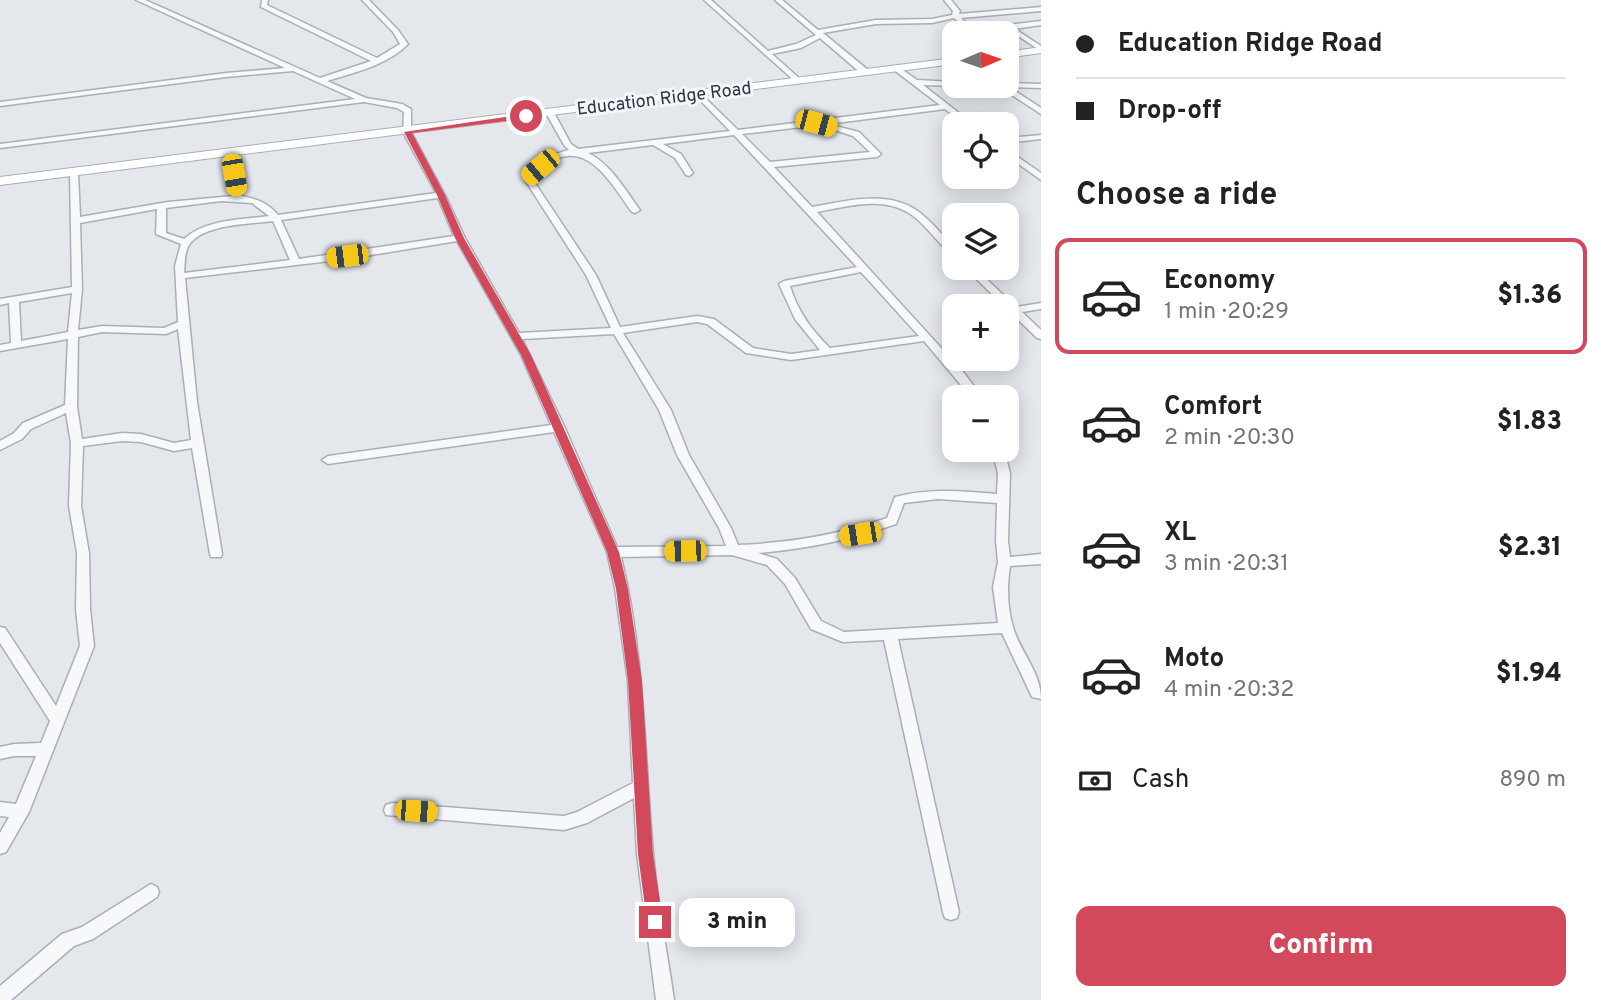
<!DOCTYPE html>
<meta charset="utf-8">
<style>
body{margin:0;font-family:Overpass,sans-serif;background:#f2f2f2;color:#222;height:100vh;display:flex;flex-direction:column;font-size:26px;white-space:nowrap}
*{box-sizing:border-box;margin:0}
p{font-size:23px;color:#767676}
.icon{flex:none;width:38px;height:38px;fill:none;stroke:currentColor;stroke-width:2;stroke-linecap:round;stroke-linejoin:round}
.map{position:relative;flex:1;overflow:hidden}
.details{display:flex;flex-direction:column;background:#fff;width:560px}
.details>*{flex:none}
.top-card{display:grid;align-content:center;height:154px;padding:0 35px;background:#fff}
.needle{width:46px;rotate:88deg}
.tools{position:absolute;left:942px;top:21px;display:grid;gap:14px}
.tools a{display:grid;place-items:center;width:77px;height:77px;border-radius:14px;background:#fff;box-shadow:0 4px 18px #0003;font-size:35px}
.end{position:absolute;width:32px;height:32px;margin:-16px;border:9px solid #d1495b;background:#fff;box-shadow:0 0 0 4px #fff}
.from{border-radius:50%}
.bubble{position:absolute;height:49px;border-radius:14px;background:#fff;box-shadow:0 4px 18px #0003;font-size:23px;font-weight:800;line-height:49px;text-align:center}
.car{position:absolute;width:21px;height:42px;margin:-21px -10px;border-radius:9px;box-shadow:0 0 5px 2px #0007;background:linear-gradient(#f5c518 24%,#345 0 40%,#f5c518 0 76%,#345 0 86%,#f5c518 0)}
.top-card b{display:flex;align-items:center;gap:24px;height:66px;font-size:26px}
.top-card b+b{border-top:2px solid #e0e0e0}
.top-card i{width:18px;height:18px;background:#222}
ul{padding:0;list-style:none}
li{display:flex;align-items:center;gap:21px;height:116px;margin:0 14px 10px;padding:0 21px;border:4px solid transparent;border-radius:14px}
li div{flex:1}
li b{display:block;font-size:26px}
li em{font-style:normal;font-weight:800}
li.current{border-color:#d1495b}
li>.icon{width:63px;height:63px;stroke-width:1.5}
h2{padding:0 35px;font-size:32px;line-height:84px}
.pay{display:flex;align-items:center;gap:18px;height:77px;padding:0 35px;font-size:26px}
.pay p{margin-inline-start:auto}
.button{display:flex;gap:14px;margin-top:auto;padding:14px 35px}
.button a{flex:1;height:80px;border-radius:14px;background:#d1495b;color:#fff;font-size:28px;font-weight:800;line-height:80px;text-align:center}
main{display:flex;flex:1;min-height:0}
.map>svg:first-child{display:block}
.lines{fill:none;stroke-linecap:round;stroke-linejoin:round}
.minor-casing{stroke:#a9aeb7;stroke-width:3}
.secondary-casing{stroke:#a9aeb7;stroke-width:2}
.minor{fill:#f7f8fa;fill-rule:evenodd}
.secondary{fill:#fff;fill-rule:evenodd}
.route{fill:#d1495b}
.labels{text-anchor:middle;stroke-width:6;stroke-linejoin:round;paint-order:stroke}
.far-street-label{font-size:18px;fill:#2b3445;stroke:#f4f6f9}
</style>
<main>
<div class="map">
<svg width="1041" height="1000" viewBox="0 0 1041 1000">
<rect width="100%" height="100%" fill="#e4e7ec"/>
<g class="lines">
<defs>
<g id="minor">
<path d="M 136,0 L 145,0 L 320,78 L 371,61 L 261,7 L 262,0 L 268,0 L 267,5 L 377,58 L 400,44 L 393,32 L 362,0 L 369,0 L 398,30 L 408,44 C 388,65 353,73 327,81 L 366,98 L 402,104 L 411,109 L 411,132 L 445,195 L 465,238 L 519,333 L 611,328 L 586,275 L 525,180 C 528,163 554,154 569,150 L 564,145 L 546,113 L 547,111 L 553,111 L 571,144 L 578,149 L 730,131 L 696,96 L 696,92 L 699,92 L 738,130 L 940,105 L 894,70 L 893,68 L 897,66 L 917,80 L 954,82 L 954,86 L 956,86 L 954,86 L 923,85 L 973,124 L 964,124 L 945,109 L 828,124 L 859,132 L 881,154 L 877,157 L 774,167 L 812,207 C 847,201 888,189 919,212 C 932,222 942,235 954,247 L 954,256 L 951,255 C 939,243 929,230 917,219 C 888,194 850,206 817,212 L 964,373 L 982,397 L 971,397 L 924,341 L 791,360 L 746,353 L 707,324 L 697,322 L 623,333 L 671,410 L 689,455 L 731,528 L 738,545 C 789,543 838,535 887,518 L 895,497 C 929,488 963,491 997,494 L 998,473 L 992,450 L 1004,450 L 1010,473 L 1008,541 L 1010,557 L 1041,554 L 1041,564 L 1010,566 C 1007,586 1007,607 1013,627 C 1020,652 1041,672 1041,699 L 1032,697 L 1002,633 L 898,639 L 959,912 L 957,918 L 951,920 L 945,918 L 943,912 L 884,640 L 843,642 L 811,629 L 785,584 L 767,565 L 732,555 L 621,557 C 645,654 644,753 653,852 C 657,902 667,951 674,1000 L 656,1000 L 637,854 L 634,798 L 587,823 L 564,830 L 386,815 L 384,810 L 386,805 L 392,803 L 564,816 L 577,812 L 633,783 L 628,681 L 615,588 L 607,552 L 554,432 L 328,464 L 322,460 L 328,456 L 551,425 L 521,355 L 457,241 L 347,259 L 185,278 L 197,402 L 222,554 L 221,557 L 211,557 L 210,554 L 192,448 L 174,451 L 141,442 L 122,441 L 83,446 L 81,506 L 89,553 L 90,609 L 94,646 L 29,812 L 6,852 L 0,854 L 0,833 L 9,817 L 0,816 L 0,802 L 16,804 L 36,756 L 14,756 L 0,759 L 0,747 L 14,744 L 41,743 L 50,721 L 0,643 L 0,627 L 5,628 L 56,706 L 80,646 L 76,609 L 77,553 L 69,506 L 71,443 L 66,413 L 31,429 L 22,439 L 0,450 L 0,441 L 14,433 L 23,423 L 65,405 L 68,339 L 0,351 L 0,345 L 11,343 L 9,303 L 0,305 L 0,299 L 72,287 L 70,173 L 74,170 L 78,173 L 80,217 L 168,202 L 233,196 L 226,153 L 230,150 L 234,153 L 242,196 C 257,199 268,203 278,215 L 436,193 L 403,132 L 404,112 L 397,108 L 364,102 L 0,148 L 0,144 L 355,99 L 293,71 L 226,77 L 0,106 L 0,102 L 226,73 L 285,68 ZM 819,125 L 853,136 L 870,152 L 770,162 L 742,134 ZM 734,135 L 857,267 L 784,281 L 779,284 L 795,319 L 820,350 L 791,354 L 753,348 L 714,319 L 697,316 L 620,327 L 596,275 L 533,180 L 533,177 C 540,171 548,163 556,159 C 591,143 614,188 632,212 L 635,213 L 640,210 C 626,191 610,163 588,153 L 653,145 L 675,158 L 686,175 L 689,176 L 693,173 L 681,154 L 663,144 ZM 438,198 L 454,236 L 299,259 L 281,220 ZM 221,201 L 252,203 L 269,216 C 241,220 206,219 184,239 L 166,233 L 166,208 ZM 157,209 L 156,234 L 181,244 L 175,266 L 178,322 L 164,328 L 102,326 L 78,330 L 82,289 L 80,223 ZM 273,221 L 290,260 L 184,273 C 185,264 184,253 189,245 C 203,224 250,224 273,221 ZM 861,272 L 919,336 L 830,348 C 812,331 797,310 790,286 ZM 72,293 L 68,332 L 21,341 L 19,302 ZM 178,329 L 191,440 L 174,443 L 141,434 L 122,433 L 82,439 L 77,407 L 78,337 L 102,332 L 166,334 ZM 614,334 L 659,410 L 677,455 L 719,528 L 726,546 L 617,547 L 565,428 L 522,339 ZM 938,499 L 997,503 L 996,541 L 998,562 L 993,587 L 998,623 L 844,632 L 821,621 L 795,578 L 777,559 L 758,553 C 806,549 851,540 896,524 L 904,503 Z"/>
<polygon points="704,0 711,0 768,51 796,44 816,35 775,0 782,0 818,30 876,20 932,19 952,15 953,11 944,0 951,0 960,11 959,14 1041,7 1041,11 961,18 973,29 1041,21 1041,25 1015,29 1041,46 1041,51 1009,30 971,33 954,18 932,23 876,24 823,33 868,70 868,74 862,74 820,38 801,48 772,54 800,79 800,83 797,83"/>
<polygon points="1006,83 1041,84 1041,88 1009,87 1041,108 1041,114 998,86 1006,86"/>
<polygon points="1041,135 1041,139 1006,143 1006,138"/>
<polygon points="1006,149 1041,173 1041,180 1006,155"/>
<polygon points="965,268 975,268 1016,307 1041,303 1041,309 1022,312 1041,330 1041,339 1037,338"/>
<polygon points="151,884 157,887 159,892 157,897 93,939 74,946 11,1000 0,1000 0,986 62,934 82,927"/>
</g>
<g id="secondary">
<polygon points="1041,47 1041,53 1006,58 1006,52"/>
<polygon points="954,58 954,64 0,185 0,177"/>
</g>
</defs>
<use href="#minor" class="minor-casing"/>
<use href="#secondary" class="secondary-casing"/>
<use href="#minor" class="minor"/>
<use href="#secondary" class="secondary"/>
</g>
<polygon class="route" points="526,114 529,118 412,133 445,195 464,238 531,355 619,552 628,589 642,681 653,854 663,922 660,927 655,929 649,927 647,922 638,854 628,681 616,589 607,552 521,355 455,238 437,195 404,132"/>
<g class="labels">
<g class="far-street-label">
<text transform="translate(664 98) rotate(-7)" y="6">Education Ridge Road</text>
</g>
</g>
</svg>
<div class="tools">
<a><svg class="needle" viewBox="-14 -14 28 28"><path d="M0-13l5 13h-10z" fill="#e53935"/><path d="M0 13l5-13h-10z" fill="#767676"/></svg></a>
<a><svg class="icon" aria-label="locate" viewBox="0 0 24 24"><circle cx="12" cy="12" r="6"/><path d="M12 2v4M12 18v4M2 12h4M18 12h4"/></svg></a>
<a><svg class="icon" aria-label="layers" viewBox="0 0 24 24"><path d="M12 4l9 5-9 5-9-5zM3 14l9 5 9-5"/></svg></a>
<a>+</a>
<a>−</a>
</div>
<i class="end from" style="left:526px;top:116px"></i>
<i class="end" style="left:655px;top:922px"></i>
<div class="bubble" style="left:679px;top:898px;width:116px">3 min</div>
<i class="car" style="left:816px;top:123px;rotate:105deg"></i>
<i class="car" style="left:540px;top:167px;rotate:230deg"></i>
<i class="car" style="left:234px;top:175px;rotate:170deg"></i>
<i class="car" style="left:347px;top:256px;rotate:263deg"></i>
<i class="car" style="left:860px;top:534px;rotate:261deg"></i>
<i class="car" style="left:685px;top:551px;rotate:269deg"></i>
<i class="car" style="left:416px;top:811px;rotate:94deg"></i>
</div>
<section class="details">
<div class="top-card">
<b><i class="from"></i>Education Ridge Road</b>
<b><i></i>Drop-off</b>
</div>
<h2>Choose a ride</h2>
<ul>
<li class="current"><svg class="icon" aria-label="car" viewBox="0 0 24 24"><path d="M5 17H2v-5l4-1 3-4h7l3 4 3 1v5h-3M9 17h6M6 11h13"/><circle cx="7" cy="17" r="2"/><circle cx="17" cy="17" r="2"/></svg><div><b>Economy</b><p>1 min · 20:29</p></div><em>$1.36</em></li>
<li><svg class="icon" aria-label="car" viewBox="0 0 24 24"><path d="M5 17H2v-5l4-1 3-4h7l3 4 3 1v5h-3M9 17h6M6 11h13"/><circle cx="7" cy="17" r="2"/><circle cx="17" cy="17" r="2"/></svg><div><b>Comfort</b><p>2 min · 20:30</p></div><em>$1.83</em></li>
<li><svg class="icon" aria-label="car" viewBox="0 0 24 24"><path d="M5 17H2v-5l4-1 3-4h7l3 4 3 1v5h-3M9 17h6M6 11h13"/><circle cx="7" cy="17" r="2"/><circle cx="17" cy="17" r="2"/></svg><div><b>XL</b><p>3 min · 20:31</p></div><em>$2.31</em></li>
<li><svg class="icon" aria-label="car" viewBox="0 0 24 24"><path d="M5 17H2v-5l4-1 3-4h7l3 4 3 1v5h-3M9 17h6M6 11h13"/><circle cx="7" cy="17" r="2"/><circle cx="17" cy="17" r="2"/></svg><div><b>Moto</b><p>4 min · 20:32</p></div><em>$1.94</em></li>
</ul>
<div class="pay"><svg class="icon" aria-label="cash" viewBox="0 0 24 24"><path d="M3 7h18v10H3z"/><circle cx="12" cy="12" r="2"/></svg>Cash<p>890 m</p></div>
<div class="button"><a>Confirm</a></div>
</section>
</main>
